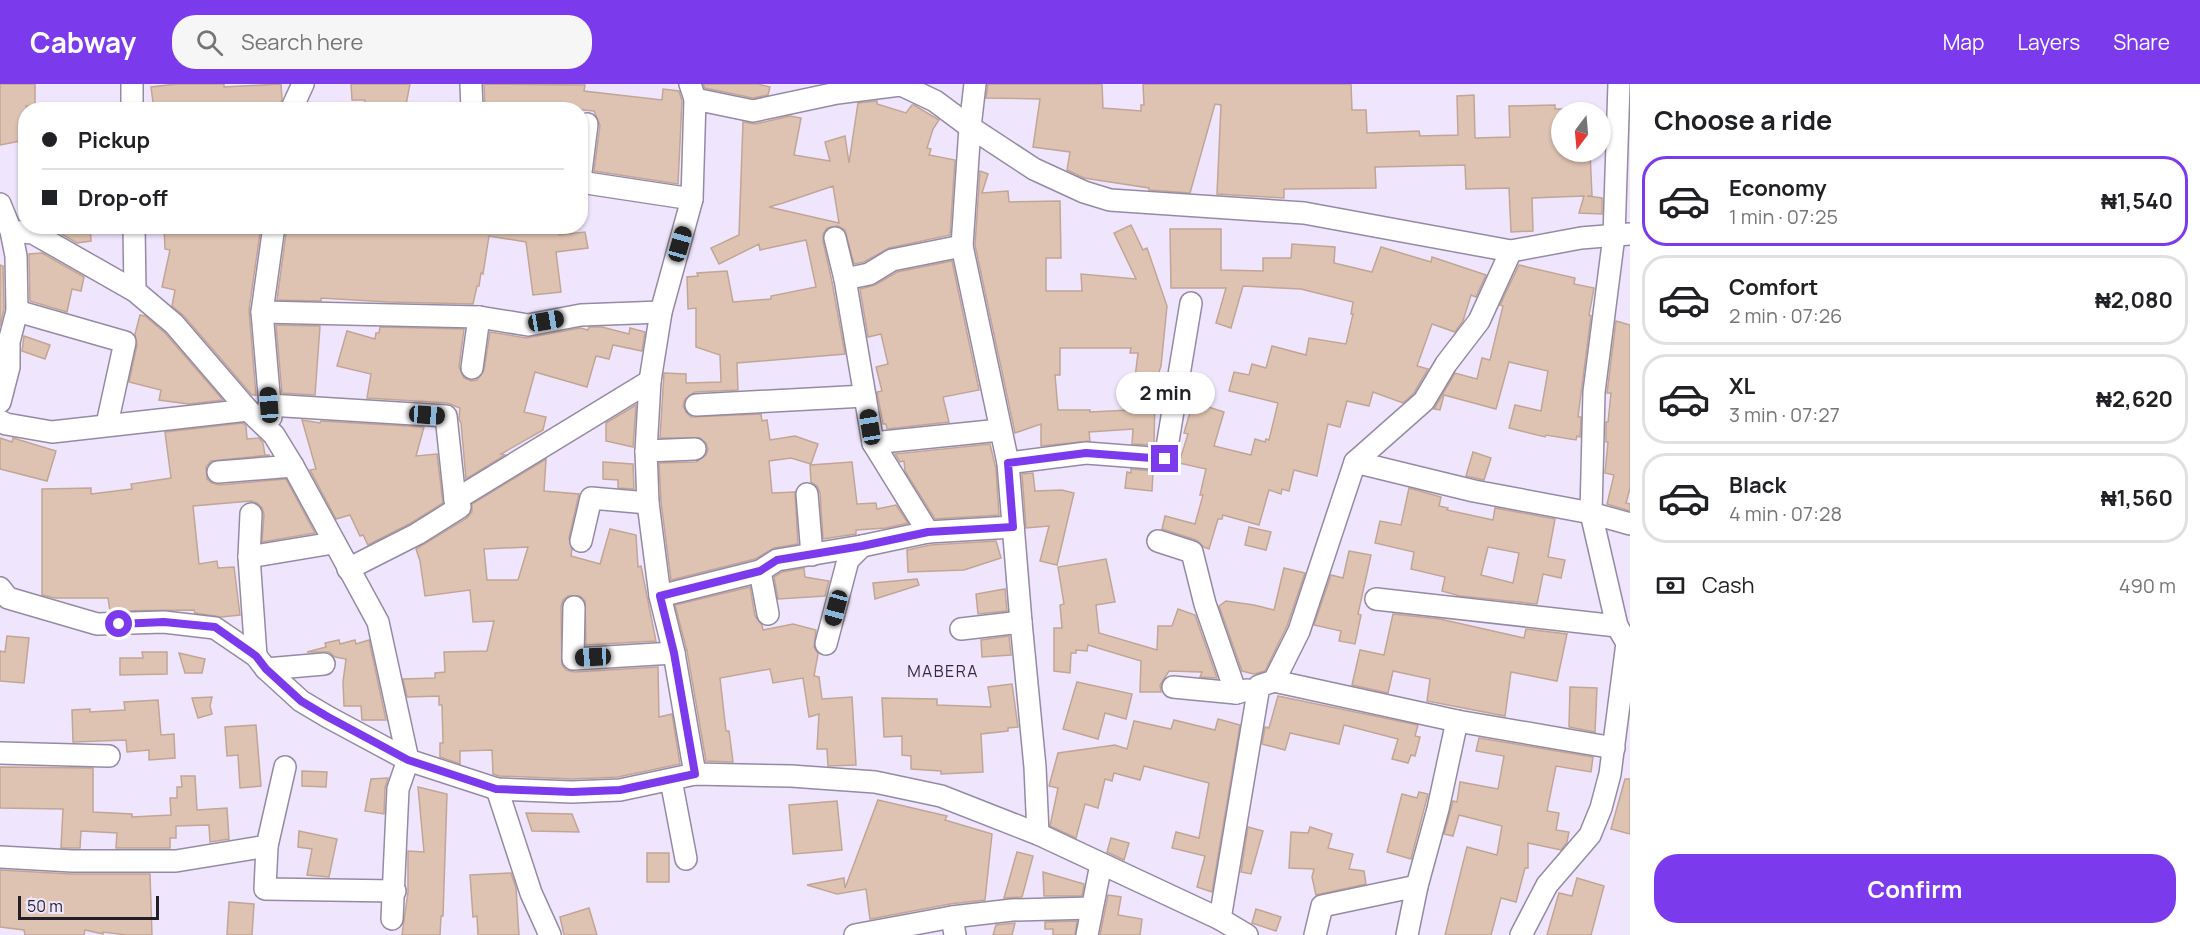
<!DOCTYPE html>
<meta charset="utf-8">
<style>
body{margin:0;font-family:Manrope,sans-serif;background:#f6f6f6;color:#202124;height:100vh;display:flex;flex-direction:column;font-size:22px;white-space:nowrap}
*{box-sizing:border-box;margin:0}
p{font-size:20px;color:#757577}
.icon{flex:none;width:33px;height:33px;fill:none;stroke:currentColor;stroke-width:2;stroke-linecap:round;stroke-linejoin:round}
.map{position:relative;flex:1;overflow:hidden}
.sheet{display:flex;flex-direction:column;background:#fff;width:570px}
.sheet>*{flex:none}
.hud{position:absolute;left:18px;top:18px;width:570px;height:132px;border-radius:24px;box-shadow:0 2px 4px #0004;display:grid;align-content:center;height:132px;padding:0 24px;background:#fff}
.needle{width:39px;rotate:196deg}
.controls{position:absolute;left:1551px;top:18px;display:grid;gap:12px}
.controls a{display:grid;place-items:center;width:60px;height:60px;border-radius:50%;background:#fff;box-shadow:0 2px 4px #0004;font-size:30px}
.scale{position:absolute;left:18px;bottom:15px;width:141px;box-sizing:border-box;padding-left:6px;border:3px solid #231f29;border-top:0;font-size:16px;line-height:21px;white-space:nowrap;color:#231f29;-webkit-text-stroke:4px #efe6fd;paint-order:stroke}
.end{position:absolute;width:27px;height:27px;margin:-14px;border:8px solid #7c3aed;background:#fff;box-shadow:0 0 0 3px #fff}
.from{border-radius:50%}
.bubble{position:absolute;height:42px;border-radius:21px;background:#fff;box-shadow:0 2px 4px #0004;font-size:20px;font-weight:700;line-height:42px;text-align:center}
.car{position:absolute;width:18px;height:36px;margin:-18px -9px;border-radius:8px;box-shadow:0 0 4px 2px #0007;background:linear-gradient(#222 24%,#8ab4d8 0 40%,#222 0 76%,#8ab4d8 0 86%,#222 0)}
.hud b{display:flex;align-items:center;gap:21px;height:57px;font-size:22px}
.hud b+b{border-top:2px solid #e0e0e0}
.hud i{width:15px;height:15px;background:#202124}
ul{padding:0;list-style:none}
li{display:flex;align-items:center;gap:18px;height:90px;margin:0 12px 9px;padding:0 12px;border:3px solid #e0e0e0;border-radius:24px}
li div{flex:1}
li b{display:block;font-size:22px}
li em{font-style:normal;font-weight:700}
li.selected{border-color:#7c3aed}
li>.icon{width:54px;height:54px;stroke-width:1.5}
h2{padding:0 24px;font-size:27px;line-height:72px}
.pay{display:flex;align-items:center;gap:15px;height:66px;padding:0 24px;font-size:22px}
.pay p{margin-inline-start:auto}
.cta{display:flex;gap:12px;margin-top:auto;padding:12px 24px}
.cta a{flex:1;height:69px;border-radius:24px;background:#7c3aed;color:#fff;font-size:24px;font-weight:700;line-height:69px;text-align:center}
header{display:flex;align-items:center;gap:36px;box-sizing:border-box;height:84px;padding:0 30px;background:#7c3aed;color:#fff}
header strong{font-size:28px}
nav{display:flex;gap:33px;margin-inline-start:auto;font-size:21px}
.search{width:420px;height:54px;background:#f6f6f6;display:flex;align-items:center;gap:15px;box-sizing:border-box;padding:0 21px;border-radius:24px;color:#757577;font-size:22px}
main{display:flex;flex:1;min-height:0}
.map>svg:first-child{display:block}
.building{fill:#dfc3b2;stroke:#c1a595;stroke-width:1.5;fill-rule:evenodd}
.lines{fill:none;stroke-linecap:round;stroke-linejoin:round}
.minor-casing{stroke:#958aa4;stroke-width:24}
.minor{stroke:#fff;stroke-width:21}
.route{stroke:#7c3aed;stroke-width:8}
.labels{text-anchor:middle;stroke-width:5;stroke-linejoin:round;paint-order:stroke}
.neighbourhood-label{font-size:16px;letter-spacing:1.5px;fill:#342a40;stroke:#efe6fd}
</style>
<header>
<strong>Cabway</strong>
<div class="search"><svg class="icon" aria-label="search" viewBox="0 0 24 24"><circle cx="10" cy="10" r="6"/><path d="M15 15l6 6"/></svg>Search here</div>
<nav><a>Map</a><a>Layers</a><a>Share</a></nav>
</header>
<main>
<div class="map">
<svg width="1630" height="851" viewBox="0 0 1630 851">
<rect width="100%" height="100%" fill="#efe6fd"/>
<g class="building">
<polygon points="0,0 35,0 35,22 26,22 26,56 0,61"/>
<polygon points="176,0 224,0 224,3 281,0 282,15 279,26 154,26 151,3"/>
<polygon points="351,0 410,0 405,26 363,26 365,16 352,16"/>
<polygon points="484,0 585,1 584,7 662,16 663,5 679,7 682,17 678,100 594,87 600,41 594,27 545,22 545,26 485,26"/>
<polygon points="703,0 758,0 770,3 768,11 753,14 705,4"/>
<polygon points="988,0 1102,0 1103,24 1141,27 1141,21 1144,21 1143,0 1351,0 1352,26 1366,26 1367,49 1419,47 1420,52 1458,51 1457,12 1474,11 1475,54 1510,53 1509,22 1555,21 1555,25 1562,25 1562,68 1590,68 1592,112 1587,112 1602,114 1602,130 1579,129 1584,112 1532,114 1533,147 1511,148 1509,104 1466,105 1465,81 1375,83 1376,104 1284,105 1284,114 1217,110 1221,21 1215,20 1190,109 1149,106 1149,104 1084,94 1067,86 1070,68 1033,63 1040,15 986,14"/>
<path d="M 877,17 L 877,20 L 906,29 L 912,21 L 914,21 L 939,36 L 933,45 L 927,64 L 931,65 L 929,71 L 955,76 L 950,151 L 889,164 L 864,178 L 854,180 L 845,146 L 838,142 L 827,144 L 823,150 L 823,157 L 832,198 L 845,270 L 737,279 L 738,306 L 695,308 L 685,315 L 683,322 L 686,328 L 691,333 L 761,330 L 762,337 L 767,336 L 770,356 L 795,352 L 818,360 L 811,380 L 791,374 L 769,377 L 772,409 L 795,408 L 798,460 L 774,464 L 755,475 L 671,496 L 661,418 L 659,379 L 696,378 L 706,371 L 708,365 L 706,359 L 700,354 L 660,354 L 664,289 L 686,290 L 686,299 L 721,298 L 720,271 L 696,263 L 696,224 L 688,225 L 687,193 L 698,192 L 697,189 L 727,187 L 733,218 L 771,215 L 771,212 L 816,203 L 806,156 L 760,166 L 759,160 L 719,180 L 711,164 L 739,151 L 743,38 L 755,40 L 790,32 L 801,34 L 794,71 L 830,77 L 825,58 L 845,52 L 849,79 L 858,19 ZM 833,102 L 839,139 L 769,123 L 783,119 Z"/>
<path d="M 980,87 L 988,90 L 982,109 L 1008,107 L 1009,118 L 1060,117 L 1061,174 L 1046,174 L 1046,207 L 1082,207 L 1081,190 L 1136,195 L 1114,149 L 1131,141 L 1143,166 L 1147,164 L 1167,222 L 1161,282 L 1151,312 L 1155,312 L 1154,361 L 1132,360 L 1133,345 L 1089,348 L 1090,357 L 1041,362 L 1041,340 L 1015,349 L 975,161 ZM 1060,264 L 1131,264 L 1130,269 L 1138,269 L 1131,326 L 1090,328 L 1090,326 L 1058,326 L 1055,291 L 1060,291 Z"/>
<polygon points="48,142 90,142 91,157 77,159"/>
<polygon points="164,142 261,142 249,226 256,311 252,311 184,232 172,222 175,206 162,203 170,166 165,165"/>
<polygon points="287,142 559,142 559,151 585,148 588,164 556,168 561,208 533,211 526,158 489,152 483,190 481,189 479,202 477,202 473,220 388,218 321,214 321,217 277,216"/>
<polygon points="1170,145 1221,145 1221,186 1263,187 1263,174 1291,174 1292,160 1335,163 1334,179 1372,188 1381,163 1431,178 1432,173 1486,191 1476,213 1471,211 1463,237 1455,248 1432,240 1417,282 1428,285 1414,309 1403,319 1373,308 1369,322 1347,317 1340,343 1328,340 1317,392 1294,386 1289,407 1282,405 1281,410 1269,406 1259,441 1223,431 1222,435 1218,435 1209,465 1204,463 1196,456 1162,445 1165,432 1195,440 1203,411 1200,411 1206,385 1179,379 1188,350 1184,349 1193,318 1224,328 1214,362 1251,371 1255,355 1265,358 1266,355 1269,356 1278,319 1229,307 1234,288 1249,291 1252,280 1266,284 1272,262 1306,271 1309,254 1346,260 1353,230 1351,230 1353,218 1301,205 1243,202 1231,244 1216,239 1226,204 1171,204"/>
<polygon points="42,169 84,193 81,207 72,205 67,228 30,217 29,170"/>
<polygon points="952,177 979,306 943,313 949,338 887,345 886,340 883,340 877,308 882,307 876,283 888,280 881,250 868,253 860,205 875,201 897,188"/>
<polygon points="0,181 3,182 4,225 0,242"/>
<polygon points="1519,181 1575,194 1574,200 1594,204 1589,231 1591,232 1578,333 1581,333 1580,353 1577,352 1576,356 1546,351 1545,353 1509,344 1515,321 1541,327 1548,287 1509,278 1496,325 1444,311 1440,326 1434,325 1455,289 1477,295 1482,274 1490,276 1503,222 1500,221"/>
<polygon points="140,231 145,232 165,249 223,316 189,320 159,316 161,306 129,298 137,261 135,250"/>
<polygon points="1616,237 1630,241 1630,404 1626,419 1630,420 1630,427 1607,420 1614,391 1605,389 1608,358 1606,358 1606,338 1608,338 1611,309 1607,309"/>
<polygon points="276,241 320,242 315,311 282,309"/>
<polygon points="380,243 464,245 459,283 464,294 471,297 477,296 484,286 490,248 526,254 580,244 588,246 589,243 602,243 629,250 630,244 645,248 642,267 613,261 609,275 596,272 587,303 535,288 524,328 546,333 543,346 501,370 505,371 466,395 461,339 459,335 460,324 447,319 367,314 371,290 337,282 347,247 375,255 376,249 379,249"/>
<polygon points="24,252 50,261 45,275 22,267"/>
<polygon points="636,321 633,363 606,357 606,339"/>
<polygon points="302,336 320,339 321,337 424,343 416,372 437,370 443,419 411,439 368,461 363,451 360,452 350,431 336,435 310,386 316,385"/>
<polygon points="243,339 246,342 247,355 259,354 263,359 265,371 270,371 211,377 206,383 207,395 212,399 219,401 286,395 315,449 262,458 264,430 262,424 257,419 251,417 193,422 199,480 217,477 218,484 234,483 240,531 221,533 195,529 194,526 110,527 108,514 55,514 42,511 42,405 91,404 91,410 132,405 131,400 171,394 165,348"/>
<polygon points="0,354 12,358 13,354 56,367 47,397 0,385"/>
<polygon points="990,360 996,385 999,431 935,435 905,387 904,377 900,378 895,370"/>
<polygon points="1473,368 1491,374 1484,396 1466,392"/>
<path d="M 546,375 L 544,407 L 579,410 L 569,454 L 572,465 L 571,472 L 600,480 L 610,445 L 636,451 L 638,483 L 641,482 L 656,557 L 586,561 L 585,517 L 580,512 L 568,512 L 563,516 L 561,523 L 562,581 L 566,586 L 574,588 L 658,583 L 659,633 L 672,630 L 680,680 L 618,693 L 572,695 L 499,692 L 493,690 L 492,666 L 460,667 L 460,680 L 440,673 L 440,659 L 443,659 L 442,621 L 439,621 L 439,612 L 407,613 L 403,595 L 435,594 L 435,589 L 445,588 L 444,568 L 487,567 L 494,537 L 473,538 L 470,506 L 425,512 L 420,477 L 416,465 L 467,434 L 472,428 L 472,420 ZM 528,463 L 518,496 L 487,496 L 484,465 Z"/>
<polygon points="603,378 633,380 634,405 618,404 618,396 603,395"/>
<polygon points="852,378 857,420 876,419 877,425 896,421 908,439 886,444 856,446 856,450 823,455 820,409 817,402 811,398 810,381"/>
<polygon points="1131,385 1153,387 1152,407 1125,404 1127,388 1131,389"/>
<polygon points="1033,389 1035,407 1062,406 1074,409 1057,481 1040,477 1049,442 1026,444 1022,390"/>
<path d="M 1409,404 L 1441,413 L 1439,422 L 1448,424 L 1447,426 L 1493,436 L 1495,424 L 1555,435 L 1548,473 L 1565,476 L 1561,494 L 1543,490 L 1537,520 L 1460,512 L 1442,507 L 1445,493 L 1411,485 L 1414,468 L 1375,459 L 1380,437 L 1401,441 ZM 1488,463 L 1519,469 L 1513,499 L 1481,491 Z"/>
<polygon points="1249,443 1271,448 1266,466 1245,461"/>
<polygon points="996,457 1001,474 964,486 908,488 907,466 930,461"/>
<polygon points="1349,467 1371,471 1358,530 1361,531 1355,560 1339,557 1341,547 1314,541 1331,491 1343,494"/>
<polygon points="1106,475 1115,518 1096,521 1099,549 1157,566 1158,542 1172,542 1178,525 1195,531 1217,594 1200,593 1202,588 1169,587 1160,601 1161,608 1140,608 1141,577 1088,561 1087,567 1076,566 1076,569 1071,569 1070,589 1054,587 1054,544 1062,544 1060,521 1064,520 1058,483"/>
<polygon points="804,484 805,493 829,497 825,512 778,515 774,493 782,488"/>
<polygon points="1284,484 1305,489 1287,542 1265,587 1254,590 1242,587 1219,522 1226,517 1254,521 1274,526"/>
<polygon points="917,495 919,501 875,515 873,499"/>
<polygon points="750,503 755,532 762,541 763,546 793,540 816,546 814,563 818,570 814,592 819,593 822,615 852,613 856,681 828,682 827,665 817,665 819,630 809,633 803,594 773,599 770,585 720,594 726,647 729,647 733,678 706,677 687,567 675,521"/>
<polygon points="1005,505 1007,527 978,530 976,510"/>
<polygon points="1393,530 1440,535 1524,554 1526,545 1567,550 1557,597 1511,588 1505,632 1427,617 1430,595 1393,587 1388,609 1352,601 1360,566 1384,571"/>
<polygon points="7,552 29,554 24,599 0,597 0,567 5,568"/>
<polygon points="1009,552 1011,571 982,573 981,556"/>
<polygon points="339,556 340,560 355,556 356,560 369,556 386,636 362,636 361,622 344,622 343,598 346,575 335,573 329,568 307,568 326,563 325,559"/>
<polygon points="142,568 167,568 167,590 120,591 120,574 143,574"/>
<polygon points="179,569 205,575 202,589 185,589"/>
<polygon points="1077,598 1132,610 1126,635 1105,629 1098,655 1063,645"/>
<polygon points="1012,600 1018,643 1008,644 1008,647 981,650 983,688 941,690 941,687 911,685 911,672 902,671 902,652 884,653 882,614 937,615 937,621 991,623 988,603"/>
<polygon points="1570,603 1597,604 1595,648 1569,643"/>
<polygon points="1278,612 1418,641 1415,652 1420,653 1415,672 1411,671 1408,679 1392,675 1398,655 1344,641 1339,660 1290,649 1285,666 1262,660 1265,643 1269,644"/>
<polygon points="212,613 210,622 212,630 198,634 192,614"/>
<polygon points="158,616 161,651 174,650 175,674 149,676 149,666 127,668 126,656 73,658 72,626 90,625 90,628 125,626 124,618"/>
<polygon points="1218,635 1240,641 1212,808 1197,803 1205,772 1172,764 1176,748 1199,754 1209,699 1144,682 1140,696 1114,689 1112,697 1105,695 1098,724 1085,720 1076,754 1050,742 1058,704 1049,702 1058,669 1115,661 1127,665 1134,637 1171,645 1174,636 1215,646"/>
<polygon points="256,641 261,702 240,704 238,671 227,672 225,643"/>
<polygon points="1479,654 1593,673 1591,688 1556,682 1547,727 1559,729 1556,746 1569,748 1567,758 1561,766 1528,759 1528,784 1525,784 1516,818 1501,814 1491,851 1445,851 1467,763 1497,771 1502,742 1459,731 1453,752 1444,750 1453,717 1457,718 1460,698 1498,705 1504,672 1476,667"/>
<polygon points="0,683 93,684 93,728 132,730 132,733 171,731 170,714 177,714 177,703 182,703 181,692 195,692 197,726 227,724 229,755 210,758 209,741 176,742 176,754 170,754 170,764 116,764 117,749 81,747 80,764 61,764 63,725 0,724"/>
<polygon points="302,687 327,688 326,703 302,702"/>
<polygon points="388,694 385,704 384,730 365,727 371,695"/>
<polygon points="1625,695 1630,695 1630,750 1611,745"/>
<polygon points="418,703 447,710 443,832 441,832 440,851 402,851 408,808 408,767 424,768"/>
<polygon points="1419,708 1428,710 1411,775 1387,768 1402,710 1417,714"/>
<polygon points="878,716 947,732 945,736 992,750 985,816 950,820 870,835 866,805 837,810 807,801 844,794 845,804"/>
<polygon points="837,717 842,766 793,770 789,721"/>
<polygon points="526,729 572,730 579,748 532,747"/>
<polygon points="1248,743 1263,747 1251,790 1241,788"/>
<polygon points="1310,743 1332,750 1328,764 1353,770 1349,785 1364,787 1366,800 1316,811 1312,793 1314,785 1289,784 1291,748 1308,749"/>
<polygon points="299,747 337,755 329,793 307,791 312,765 298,763"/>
<polygon points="1111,754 1129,759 1124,776 1107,768"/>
<polygon points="1017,768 1033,772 1022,813 1004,814"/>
<rect x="647" y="769" width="22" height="29"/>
<polygon points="0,786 71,790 150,790 152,851 127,851 103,848 103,850 85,846 84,851 25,851 24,846 0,843"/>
<polygon points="1043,788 1084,800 1082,812 1044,812"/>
<polygon points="511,789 516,804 519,851 478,851 477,832 473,833 470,791"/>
<polygon points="1577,794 1604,802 1591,851 1547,851 1559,809 1572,812"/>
<polygon points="1108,811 1121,813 1118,831 1142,835 1140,851 1100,851"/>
<polygon points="229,818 254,820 252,851 227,851"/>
<polygon points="589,824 597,851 564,851 560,833"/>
<polygon points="1256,825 1281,833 1276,847 1252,839"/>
<polygon points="1077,837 1075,851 1053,851 1053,845 1045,845 1045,838"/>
<polygon points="1015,839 1012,851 993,851 996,841"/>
</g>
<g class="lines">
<defs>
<g id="minor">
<polyline points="132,0 132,26"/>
<polyline points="471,0 472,26"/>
<polyline points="690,0 695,15 692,115 661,228 650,297 646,367 648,419 660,512 674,569 695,690"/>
<polyline points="899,0 935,17 970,43 1034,85 1084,108 1110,116 1304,129 1511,167 1581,154 1630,150"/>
<polyline points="975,0 970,43 962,162 1008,379 1021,538 1035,683 1038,750"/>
<polyline points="695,15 753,27 837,9 900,1"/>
<polyline points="291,26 303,0"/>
<polyline points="580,96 587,40"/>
<polyline points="580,98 692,115"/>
<polyline points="0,120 11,147 33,149 135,207 174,240 248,326 274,351 293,382 378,538 408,676 398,705 392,835"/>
<polyline points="134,142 135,207"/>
<polyline points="835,154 845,195"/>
<polyline points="17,227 125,258 107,340"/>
<polyline points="262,228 479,233 528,241 581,231 661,228"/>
<polyline points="472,284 479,233"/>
<polyline points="0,318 9,283 9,258 17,227 16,172 11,147"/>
<polyline points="269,321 446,332 455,416 460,423 417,450 348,485"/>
<polyline points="696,321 865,312"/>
<polyline points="271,333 262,228 274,142"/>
<polyline points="0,337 6,340 52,348 248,326"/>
<polyline points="873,359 1000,346"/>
<polyline points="646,367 695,365"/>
<polyline points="1355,378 1474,407 1591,429 1630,440"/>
<polyline points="1008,379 1086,369 1165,375 1191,219"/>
<polyline points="218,388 293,382"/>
<polyline points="807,410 812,471"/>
<polyline points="455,416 650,297"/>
<polyline points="251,430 249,473 333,459"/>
<polyline points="928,448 873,359 845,195 869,190 892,176 962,162"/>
<polyline points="581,457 591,414 648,419"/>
<polyline points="1158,457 1192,468 1205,520 1236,609"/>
<polyline points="249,473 256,572"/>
<polyline points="760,487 768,530"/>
<polyline points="0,504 8,514 97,540 164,538 215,544 256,572 266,585 301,617 328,633 408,676 497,705 572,708 620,706 695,690 791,692 875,698 941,712 1038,750 1220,835 1247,851"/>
<polyline points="660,512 760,487 777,476 862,462 928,448 1013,443"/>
<polyline points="1376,515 1617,542"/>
<polyline points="574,523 573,575 674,569"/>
<polyline points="961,545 1021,538"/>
<polyline points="826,560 848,476 862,462"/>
<polyline points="266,585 324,580"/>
<polyline points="1274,597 1457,637 1614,664"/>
<polyline points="1173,603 1236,609 1247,606"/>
<polyline points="0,669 109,672"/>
<polyline points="671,696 686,775"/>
<polyline points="497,705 531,809 550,851"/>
<polyline points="267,762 265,805 395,807"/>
<polyline points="0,773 72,777 176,777 267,762 285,683"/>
<polyline points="952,833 955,851"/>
<polyline points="1220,835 1259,602 1274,597 1299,547 1355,378 1424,317 1446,280 1479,237 1511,167"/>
<polyline points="855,851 952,833 1012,826 1092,824"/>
<polyline points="1087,851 1101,780"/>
<polyline points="1315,851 1322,822 1417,802"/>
<polyline points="1407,851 1417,802 1438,725 1457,637"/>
<polyline points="1521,851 1547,801 1590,751 1601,724 1610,690 1627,559 1617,542 1591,429 1594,308 1614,152 1619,0"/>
</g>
</defs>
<use href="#minor" class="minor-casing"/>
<use href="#minor" class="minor"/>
</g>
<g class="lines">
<polyline class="route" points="119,540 164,538 215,543 256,572 266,585 301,617 328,633 408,676 496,705 572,708 620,706 695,690 674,569 660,512 760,487 777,476 862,462 928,448 1013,443 1008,379 1086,369 1165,375"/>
</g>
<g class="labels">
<g class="neighbourhood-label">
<text x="943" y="593">MABERA</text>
</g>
</g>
</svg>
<div class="controls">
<a><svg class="needle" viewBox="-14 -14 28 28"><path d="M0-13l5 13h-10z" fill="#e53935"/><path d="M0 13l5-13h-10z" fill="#757577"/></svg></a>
</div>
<div class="scale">50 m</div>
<i class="end from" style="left:119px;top:540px"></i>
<i class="end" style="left:1165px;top:375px"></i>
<div class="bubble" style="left:1116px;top:288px;width:99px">2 min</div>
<i class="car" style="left:680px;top:160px;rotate:16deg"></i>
<i class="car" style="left:546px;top:237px;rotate:80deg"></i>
<i class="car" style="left:269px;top:321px;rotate:356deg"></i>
<i class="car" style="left:427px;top:331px;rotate:94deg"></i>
<i class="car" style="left:870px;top:343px;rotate:351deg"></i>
<i class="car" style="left:836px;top:524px;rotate:195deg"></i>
<i class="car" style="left:593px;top:573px;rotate:267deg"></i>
<div class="hud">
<b><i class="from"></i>Pickup</b>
<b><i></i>Drop-off</b>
</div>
</div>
<section class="sheet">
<h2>Choose a ride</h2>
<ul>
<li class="selected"><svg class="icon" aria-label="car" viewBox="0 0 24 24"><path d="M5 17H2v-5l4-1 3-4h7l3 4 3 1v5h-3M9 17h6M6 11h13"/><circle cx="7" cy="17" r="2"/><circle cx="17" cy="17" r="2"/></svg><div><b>Economy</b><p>1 min · 07:25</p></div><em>₦1,540</em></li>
<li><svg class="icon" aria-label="car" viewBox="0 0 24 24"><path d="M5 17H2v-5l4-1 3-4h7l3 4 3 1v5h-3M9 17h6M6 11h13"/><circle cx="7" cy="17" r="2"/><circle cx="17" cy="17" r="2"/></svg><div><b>Comfort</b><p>2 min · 07:26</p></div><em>₦2,080</em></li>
<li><svg class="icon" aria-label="car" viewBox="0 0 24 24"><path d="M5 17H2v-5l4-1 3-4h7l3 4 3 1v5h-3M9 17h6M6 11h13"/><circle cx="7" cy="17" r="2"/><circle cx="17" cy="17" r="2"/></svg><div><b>XL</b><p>3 min · 07:27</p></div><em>₦2,620</em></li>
<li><svg class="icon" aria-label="car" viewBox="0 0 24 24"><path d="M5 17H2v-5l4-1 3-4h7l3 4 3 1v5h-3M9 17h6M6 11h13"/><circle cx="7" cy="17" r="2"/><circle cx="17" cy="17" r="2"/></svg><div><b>Black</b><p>4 min · 07:28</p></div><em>₦1,560</em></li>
</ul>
<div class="pay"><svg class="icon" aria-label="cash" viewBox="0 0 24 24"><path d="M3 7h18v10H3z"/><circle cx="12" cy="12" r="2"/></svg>Cash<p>490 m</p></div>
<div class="cta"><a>Confirm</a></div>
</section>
</main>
